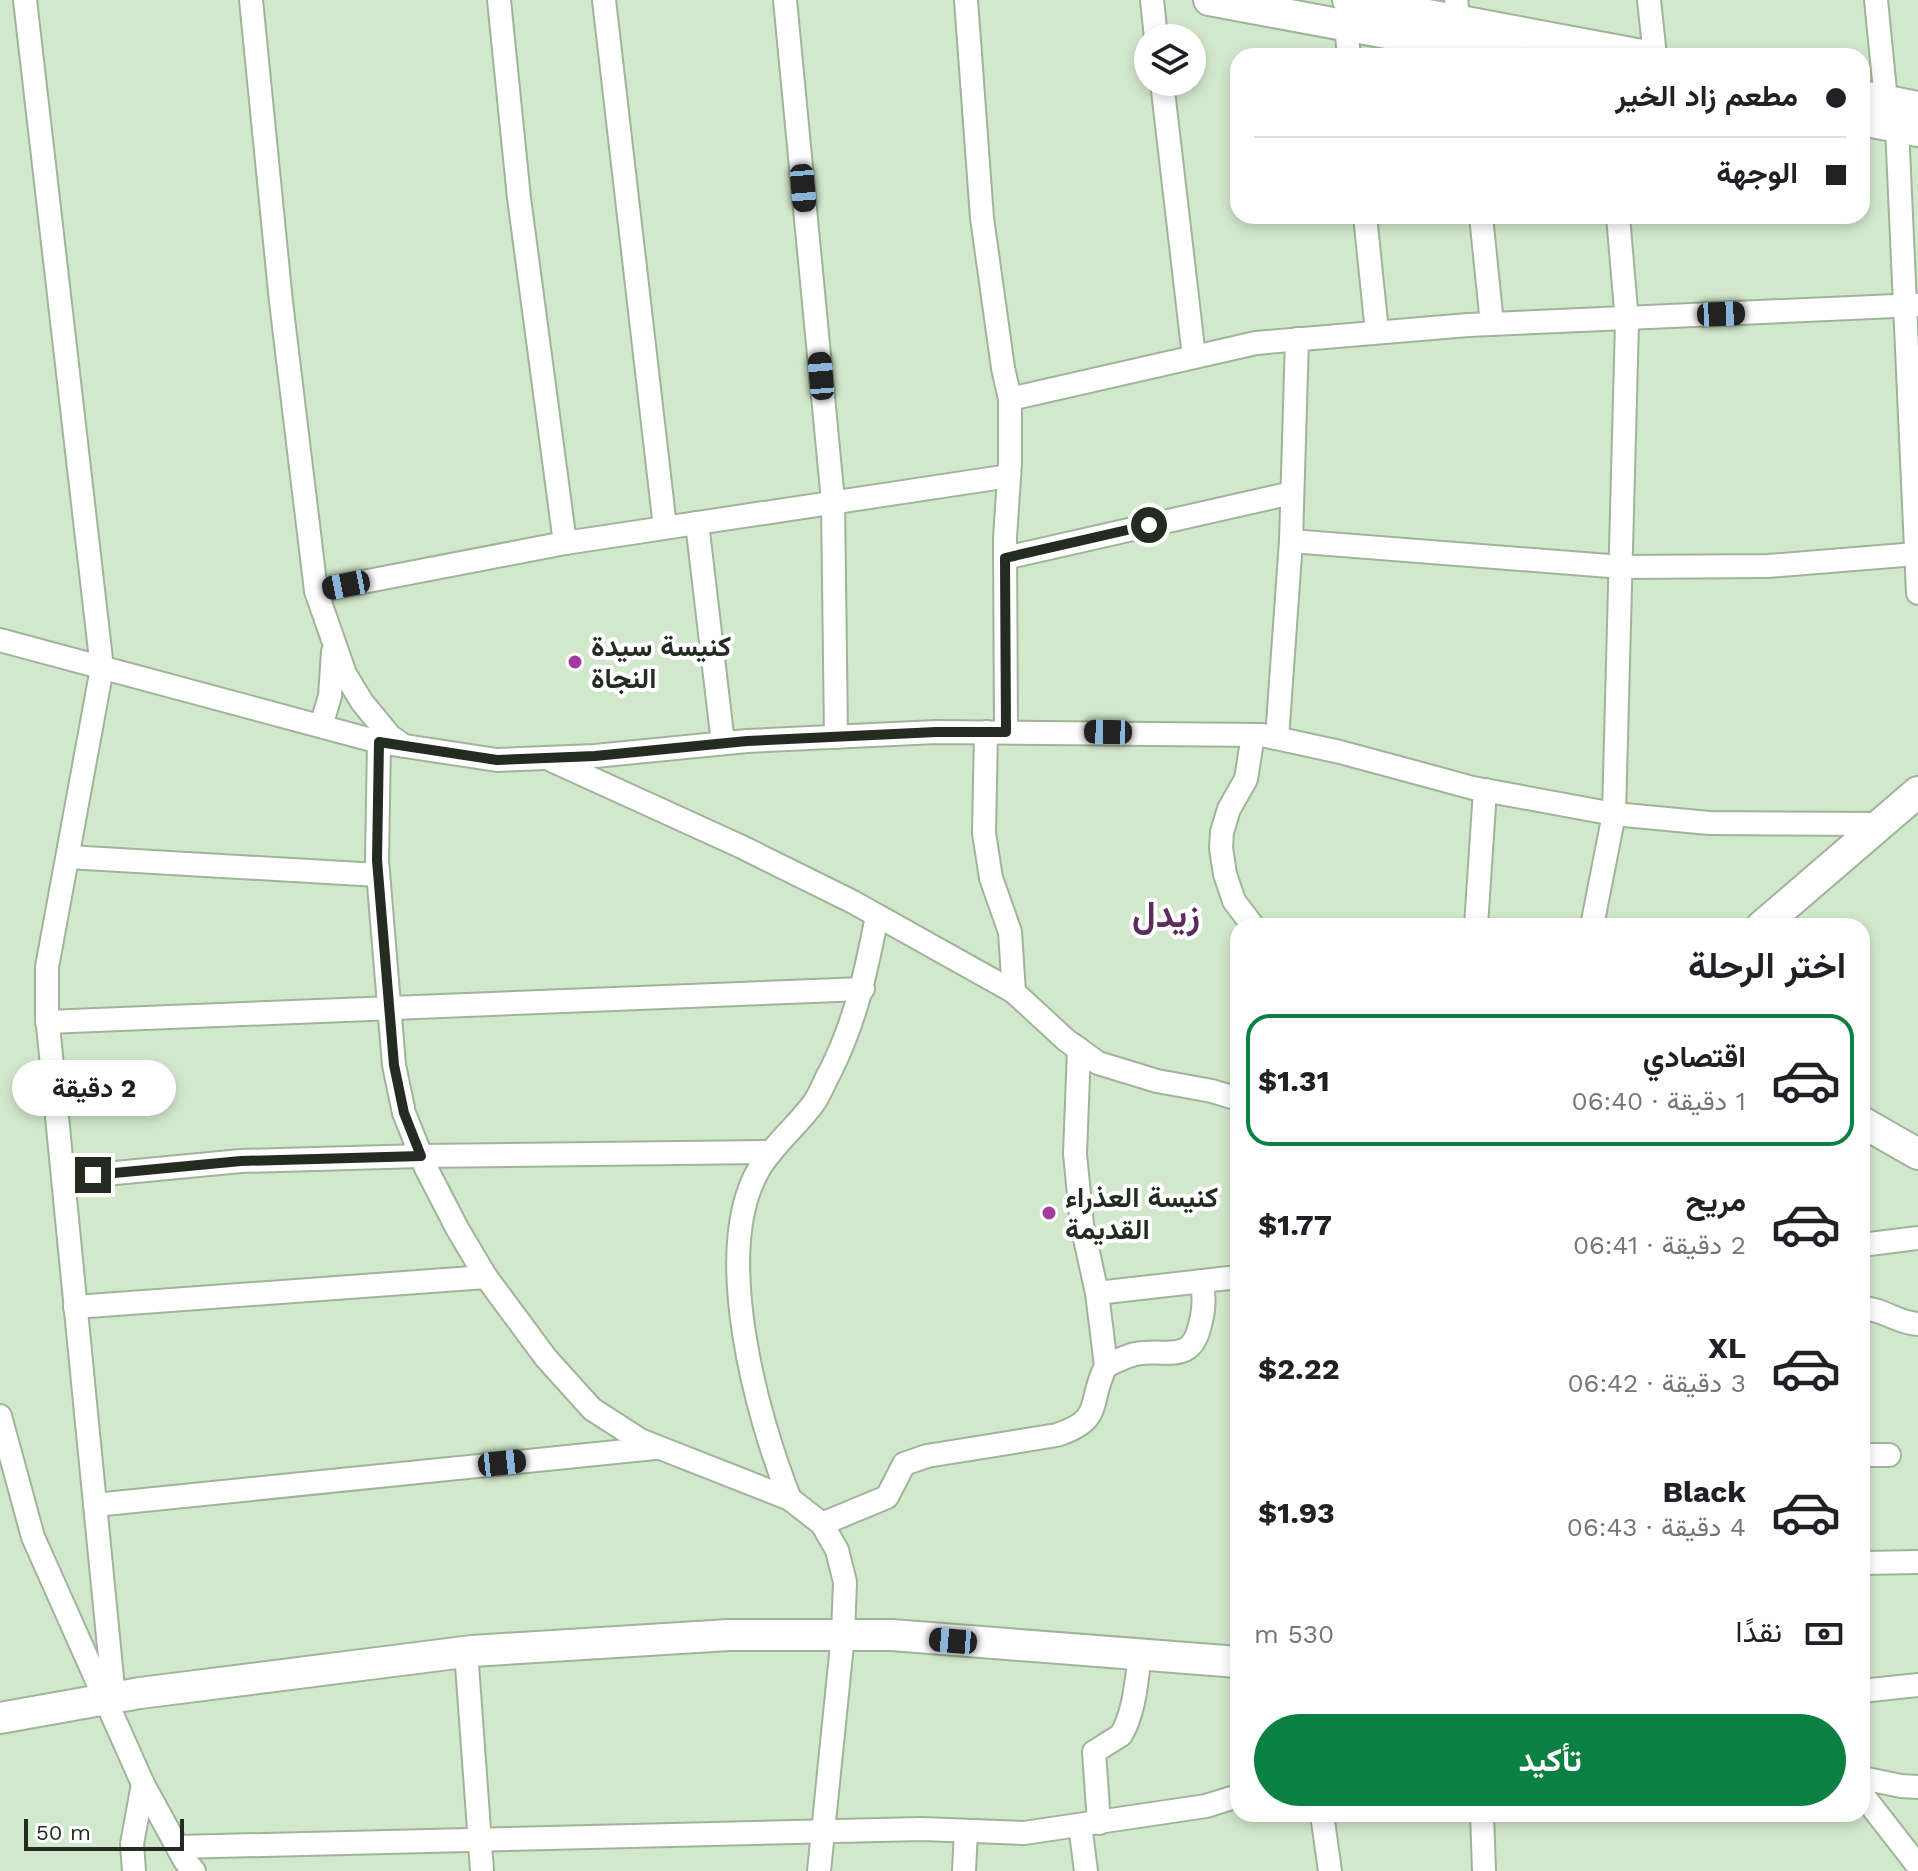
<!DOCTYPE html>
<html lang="ar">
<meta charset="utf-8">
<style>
body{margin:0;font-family:"Work Sans",Vazirmatn,sans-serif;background:#f6f6f6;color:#202124;direction:rtl;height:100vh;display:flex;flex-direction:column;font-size:30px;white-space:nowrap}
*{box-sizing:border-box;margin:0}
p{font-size:26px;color:#757577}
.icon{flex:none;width:44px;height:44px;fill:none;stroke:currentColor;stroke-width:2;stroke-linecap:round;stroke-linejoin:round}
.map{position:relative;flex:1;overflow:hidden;direction:ltr}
.drawer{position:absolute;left:1230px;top:918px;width:640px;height:904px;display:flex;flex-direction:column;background:#fff;border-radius:24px;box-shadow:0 4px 12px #0003;direction:rtl}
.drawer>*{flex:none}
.banner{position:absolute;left:1230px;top:48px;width:640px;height:176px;border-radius:24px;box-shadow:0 4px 12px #0003;direction:rtl;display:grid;align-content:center;height:176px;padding:0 24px;background:#fff}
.controls{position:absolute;left:1134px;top:24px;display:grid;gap:16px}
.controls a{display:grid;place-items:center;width:72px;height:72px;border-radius:50%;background:#fff;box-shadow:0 4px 12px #0003;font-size:40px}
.scale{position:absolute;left:24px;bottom:20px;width:160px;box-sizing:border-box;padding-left:8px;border:4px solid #242c22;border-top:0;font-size:22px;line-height:28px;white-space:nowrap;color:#242c22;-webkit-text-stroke:6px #fff;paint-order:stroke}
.end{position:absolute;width:36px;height:36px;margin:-18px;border:10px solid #242c22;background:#fff;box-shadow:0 0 0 4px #fff}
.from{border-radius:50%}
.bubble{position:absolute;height:56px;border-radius:28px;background:#fff;box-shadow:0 4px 12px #0003;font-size:26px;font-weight:700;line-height:56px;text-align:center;direction:rtl}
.car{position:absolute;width:24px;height:48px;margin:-24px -12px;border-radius:10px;box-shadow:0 0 6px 2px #0007;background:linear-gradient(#222 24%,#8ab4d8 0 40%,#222 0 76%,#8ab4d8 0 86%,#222 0)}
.banner b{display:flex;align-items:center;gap:28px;height:76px;font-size:30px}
.banner b+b{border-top:2px solid #e0e0e0}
.banner i{width:20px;height:20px;background:#202124}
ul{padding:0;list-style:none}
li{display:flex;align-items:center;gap:24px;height:132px;margin:0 16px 12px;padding:0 8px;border:4px solid transparent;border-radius:24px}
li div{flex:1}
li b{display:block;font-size:30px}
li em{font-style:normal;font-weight:700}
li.selected{border-color:#0b8043}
li>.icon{width:72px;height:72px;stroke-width:1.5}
h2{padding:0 24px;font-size:36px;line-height:96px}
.pay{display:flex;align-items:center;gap:20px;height:88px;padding:0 24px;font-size:30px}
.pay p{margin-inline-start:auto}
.button{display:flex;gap:16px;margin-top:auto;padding:16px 24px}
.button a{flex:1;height:92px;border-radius:48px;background:#0b8043;color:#fff;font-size:32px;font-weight:700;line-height:92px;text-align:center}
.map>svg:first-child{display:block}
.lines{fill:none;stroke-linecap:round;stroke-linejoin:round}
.street-casing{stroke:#9fb49a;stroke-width:26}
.secondary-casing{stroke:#9fb49a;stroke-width:34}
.street{stroke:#fff;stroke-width:22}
.secondary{stroke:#fff;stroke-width:30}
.route{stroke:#242c22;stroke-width:10}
.poi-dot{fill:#a33b9f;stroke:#fff;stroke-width:3}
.labels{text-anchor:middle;stroke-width:8;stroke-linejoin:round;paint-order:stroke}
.poi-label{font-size:28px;font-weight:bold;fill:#242c22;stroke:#fff;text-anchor:start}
.district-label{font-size:36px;font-weight:bold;fill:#5e2b5b;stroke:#fff}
</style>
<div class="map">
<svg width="1918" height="1871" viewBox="0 0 1918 1871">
<rect width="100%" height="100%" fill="#d2e8cc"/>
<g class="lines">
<defs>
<g id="street">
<polyline points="25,0 102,668 47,967 47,1015 114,1698"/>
<polyline points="251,0 281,302 316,591 345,674 362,702 390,736 404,746"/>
<polyline points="499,0 519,198 565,543"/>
<polyline points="604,0 665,527"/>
<polyline points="785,0 833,501 836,737"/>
<polyline points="966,0 982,218 1003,368 1010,399 1010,463 1005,538 1006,732"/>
<polyline points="1152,0 1156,38"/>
<polyline points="1456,0 1459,21"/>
<polyline points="1649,0 1655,56"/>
<polyline points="1876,0 1886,101"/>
<polyline points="1346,26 1349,56"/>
<polyline points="1162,82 1194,357"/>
<polyline points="1897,127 1918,593"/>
<polyline points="1365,216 1377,332"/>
<polyline points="1481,216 1492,324"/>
<polyline points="1010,399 1256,343 1468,325 1918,305"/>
<polyline points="697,523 723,743"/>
<polyline points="1291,541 1622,567 1768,566 1916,554"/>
<polyline points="1005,558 1292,493"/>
<polyline points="316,591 565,543 1009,476"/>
<polyline points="0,640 379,742 497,760 595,756 747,741 936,732 1262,735 1340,752 1473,788 1614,814 1709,823 1883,824"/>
<polyline points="321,726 330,696 333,652"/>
<polyline points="986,732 984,833 991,878 1010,932 1014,992"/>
<polyline points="1253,735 1246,779 1229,809 1222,832 1221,848 1225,874 1234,901 1253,926"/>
<polyline points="1277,738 1291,541 1297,339"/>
<polyline points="379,742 377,860 394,1065 404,1113 426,1168 457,1228 486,1277 546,1358 592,1409 640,1440 790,1499 822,1524 837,1550 845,1582 843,1635 819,1871"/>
<polyline points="551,760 742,847 853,902 1014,992 1066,1040 1098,1063 1157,1081 1212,1091 1238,1099"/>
<polyline points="68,857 378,875"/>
<polyline points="1476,926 1485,790"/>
<polyline points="1592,926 1614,814 1627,322 1618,216"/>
<polyline points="47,1022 863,989"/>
<polyline points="1079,1049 1075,1154 1082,1225 1097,1293 1106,1366"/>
<polyline points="63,1178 241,1161 421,1156 771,1152"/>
<polyline points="1862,1245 1918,1238"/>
<polyline points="1097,1293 1238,1277"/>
<polyline points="75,1307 486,1277"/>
<path d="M 1862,1308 C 1884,1309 1897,1323 1918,1324"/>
<polyline points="0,1416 33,1537 143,1784 185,1861 194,1871"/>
<polyline points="1862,1455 1889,1455"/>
<path d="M 790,1499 C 757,1417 711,1251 759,1169 C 773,1145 796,1127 813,1104 C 820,1095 824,1082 830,1072 C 856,1020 866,972 877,916"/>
<polyline points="95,1505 655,1448"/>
<path d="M 822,1524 L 887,1497 L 904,1464 L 927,1456 L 1057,1435 C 1105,1419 1087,1403 1106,1366 C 1115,1362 1126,1356 1135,1354 C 1167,1348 1191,1365 1200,1325 C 1204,1310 1205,1295 1201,1281"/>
<polyline points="1862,1563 1918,1562"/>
<polyline points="466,1651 482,1871"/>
<polyline points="1862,1691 1918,1685"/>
<polyline points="1862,1778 1901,1786 1918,1787"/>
<polyline points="1862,1794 1918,1866"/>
<polyline points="1322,1814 1330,1871"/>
<polyline points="1482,1814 1484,1871"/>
<path d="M 1099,1823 L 1094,1752 L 1121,1735 C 1135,1711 1136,1682 1140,1656"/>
<polyline points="1080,1825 1086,1871"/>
<polyline points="178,1847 922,1829 1024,1833 1206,1806 1238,1796"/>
<polyline points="134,1871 132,1844 143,1784"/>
<polyline points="964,1871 966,1831"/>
</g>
<g id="secondary">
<polyline points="1209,0 1510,56"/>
<polyline points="1348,0 1647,56"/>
<polyline points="1862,96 1918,107"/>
<polyline points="1862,120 1918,131"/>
<polyline points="1762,926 1918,792"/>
<polyline points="1862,1122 1918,1154"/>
<polyline points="0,1718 140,1693 472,1651 729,1635 892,1635 1238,1662"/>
</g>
</defs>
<use href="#street" class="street-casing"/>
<use href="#secondary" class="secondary-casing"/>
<use href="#street" class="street"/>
<use href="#secondary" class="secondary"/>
</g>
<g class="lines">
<polyline class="route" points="93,1175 241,1161 421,1156 404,1113 394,1065 377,860 379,742 497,760 595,756 747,741 936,732 1006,732 1005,558 1149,525"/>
</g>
<g class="poi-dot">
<circle cx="575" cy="662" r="8"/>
<circle cx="1049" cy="1213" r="8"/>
</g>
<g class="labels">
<g class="poi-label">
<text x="591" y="656">كنيسة سيدة<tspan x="591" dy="32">النجاة</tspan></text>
<text x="1065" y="1207">كنيسة العذراء<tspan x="1065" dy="32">القديمة</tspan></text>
</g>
<g class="district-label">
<text x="1166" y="927">زيدل</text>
</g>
</g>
</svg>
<div class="controls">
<a><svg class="icon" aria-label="layers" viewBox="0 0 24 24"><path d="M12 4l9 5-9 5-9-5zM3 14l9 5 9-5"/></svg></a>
</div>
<div class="scale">50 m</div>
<i class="end from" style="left:1149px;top:525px"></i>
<i class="end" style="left:93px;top:1175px"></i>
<div class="bubble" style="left:12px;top:1060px;width:164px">2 دقيقة</div>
<i class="car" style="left:803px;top:188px;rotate:175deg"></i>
<i class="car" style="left:1721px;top:314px;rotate:88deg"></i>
<i class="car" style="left:821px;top:376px;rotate:355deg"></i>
<i class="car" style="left:346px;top:585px;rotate:259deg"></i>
<i class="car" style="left:1108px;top:732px;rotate:271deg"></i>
<i class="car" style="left:502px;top:1463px;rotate:84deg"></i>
<i class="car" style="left:953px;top:1641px;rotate:275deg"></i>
<div class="banner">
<b><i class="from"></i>مطعم زاد الخير</b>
<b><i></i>الوجهة</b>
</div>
<section class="drawer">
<h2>اختر الرحلة</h2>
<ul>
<li class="selected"><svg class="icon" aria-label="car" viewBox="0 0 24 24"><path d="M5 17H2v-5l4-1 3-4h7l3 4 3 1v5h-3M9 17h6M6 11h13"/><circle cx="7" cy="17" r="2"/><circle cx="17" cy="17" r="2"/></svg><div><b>اقتصادي</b><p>1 دقيقة · 06:40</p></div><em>$1.31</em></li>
<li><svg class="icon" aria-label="car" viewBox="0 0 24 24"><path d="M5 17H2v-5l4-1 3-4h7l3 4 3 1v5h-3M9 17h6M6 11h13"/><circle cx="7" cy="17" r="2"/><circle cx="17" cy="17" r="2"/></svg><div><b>مريح</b><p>2 دقيقة · 06:41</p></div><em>$1.77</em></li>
<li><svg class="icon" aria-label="car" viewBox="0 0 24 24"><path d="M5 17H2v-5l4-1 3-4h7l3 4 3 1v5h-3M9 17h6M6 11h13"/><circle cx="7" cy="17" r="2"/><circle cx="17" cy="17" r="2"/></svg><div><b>XL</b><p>3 دقيقة · 06:42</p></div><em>$2.22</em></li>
<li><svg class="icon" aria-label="car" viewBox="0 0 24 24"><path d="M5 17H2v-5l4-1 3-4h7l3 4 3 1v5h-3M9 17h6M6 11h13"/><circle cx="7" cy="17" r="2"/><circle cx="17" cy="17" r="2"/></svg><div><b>Black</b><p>4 دقيقة · 06:43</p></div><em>$1.93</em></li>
</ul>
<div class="pay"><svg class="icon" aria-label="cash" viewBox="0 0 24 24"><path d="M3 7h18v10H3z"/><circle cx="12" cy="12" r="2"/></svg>نقدًا<p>530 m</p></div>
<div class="button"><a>تأكيد</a></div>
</section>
</div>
